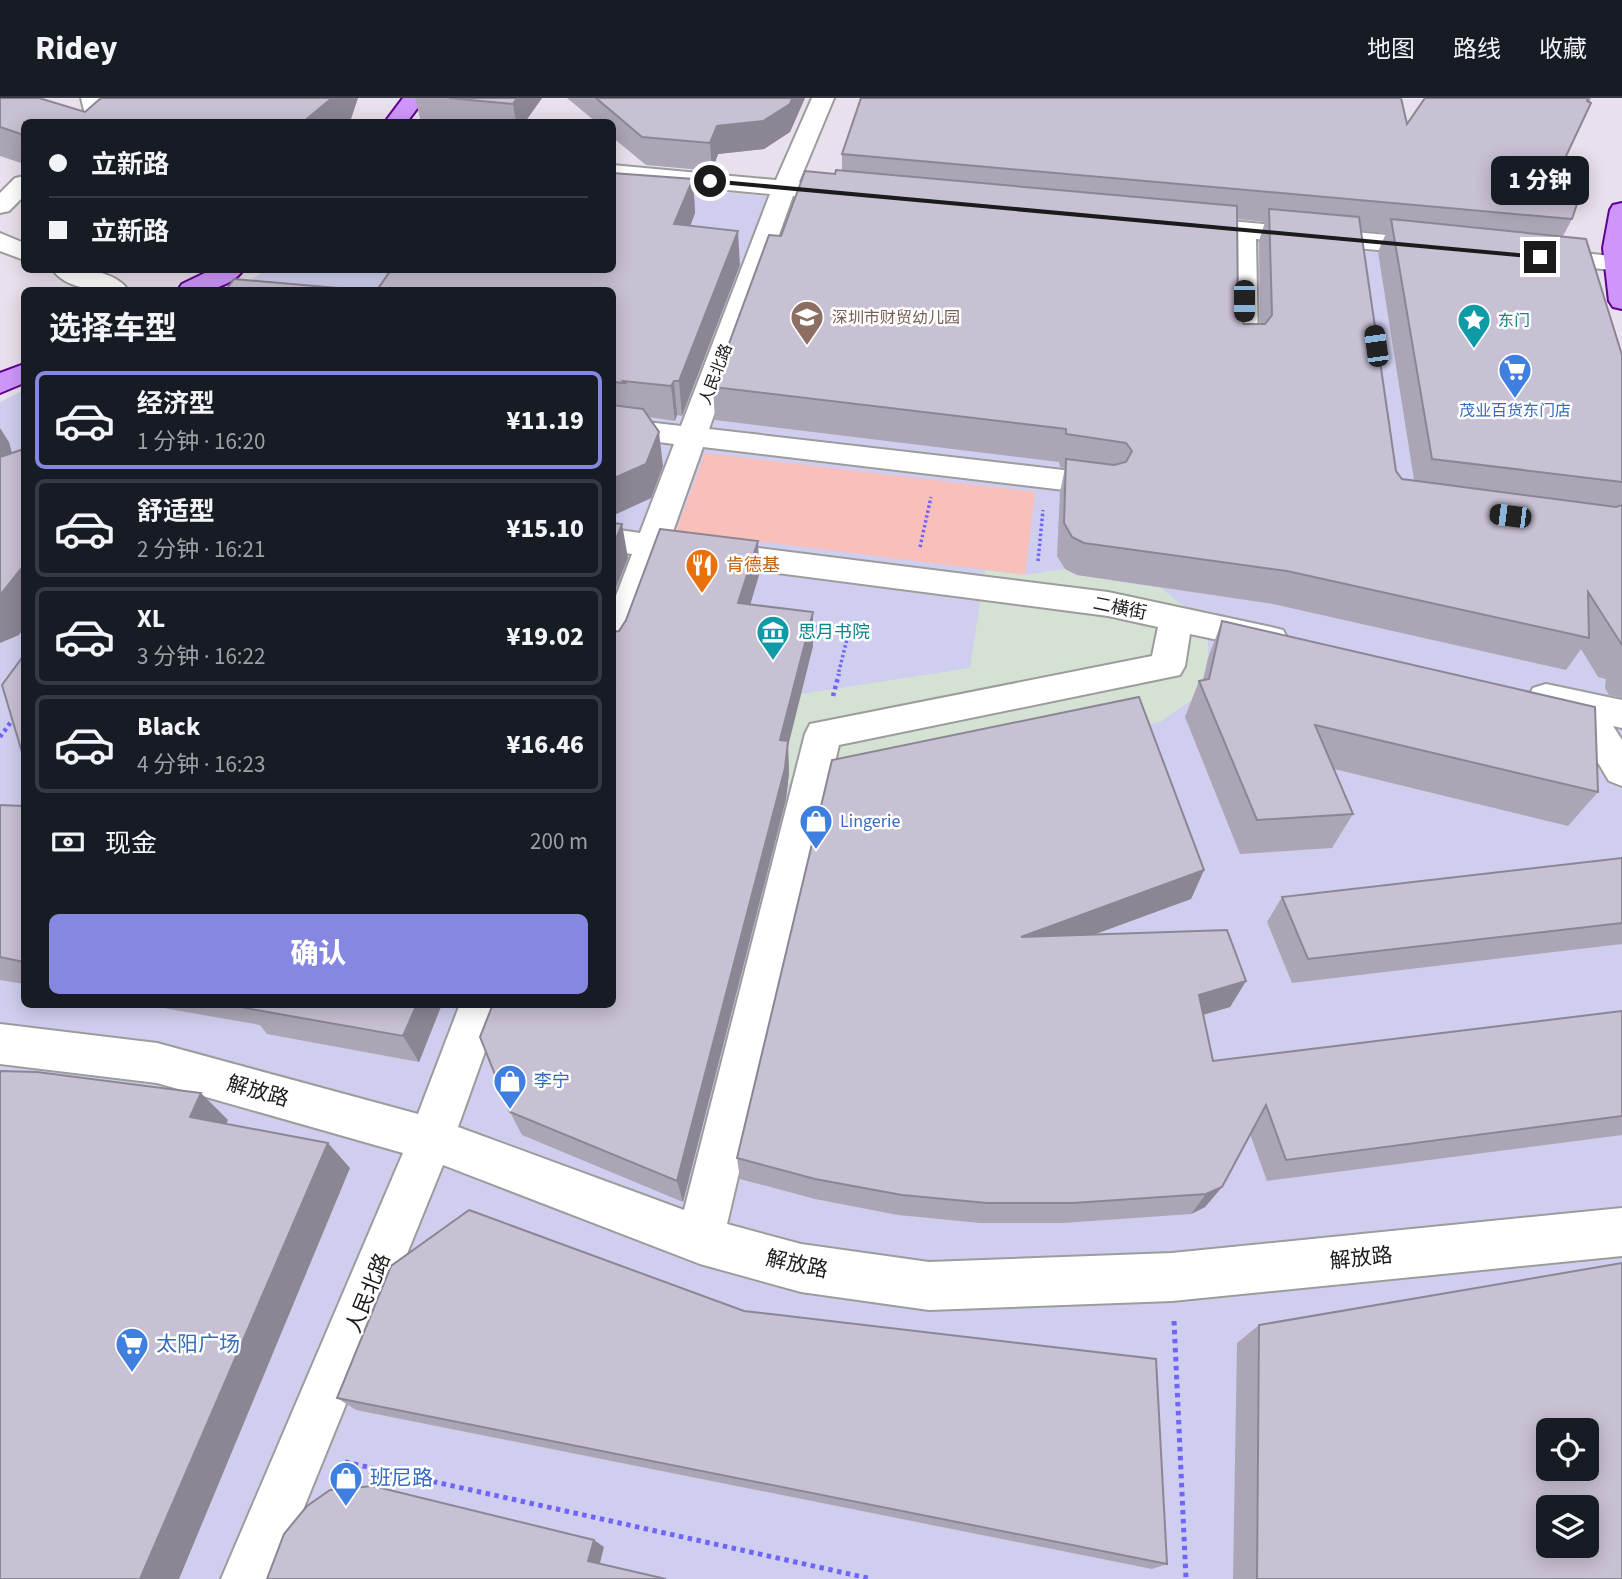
<!DOCTYPE html>
<html lang="zh">
<meta charset="utf-8">
<style>
body{margin:0;font-family:"Source Sans 3","Noto Sans SC",sans-serif;background:#242831;color:#f1f3f6;height:100vh;display:flex;flex-direction:column;font-size:26px;white-space:nowrap}
*{box-sizing:border-box;margin:0}
p{font-size:23px;color:#9ea1a6}
.icon{flex:none;width:38px;height:38px;fill:none;stroke:currentColor;stroke-width:2;stroke-linecap:round;stroke-linejoin:round}
.map{position:relative;flex:1;overflow:hidden}
.panel{position:absolute;left:21px;top:189px;width:595px;height:721px;display:flex;flex-direction:column;background:#171b24;border-radius:10px;box-shadow:0 4px 18px #0003}
.panel>*{flex:none}
.banner{position:absolute;left:21px;top:21px;width:595px;height:154px;border-radius:10px;box-shadow:0 4px 18px #0003;display:grid;align-content:center;height:154px;padding:0 28px;background:#171b24}
.controls{position:absolute;left:1536px;top:1320px;display:grid;gap:14px}
.controls a{display:grid;place-items:center;width:63px;height:63px;border-radius:10px;background:#171b24;box-shadow:0 4px 18px #0003;font-size:35px}
.end{position:absolute;width:32px;height:32px;margin:-16px;border:9px solid #1b1b1b;background:#fff;box-shadow:0 0 0 4px #fff}
.from{border-radius:50%}
.bubble{position:absolute;height:49px;border-radius:10px;background:#171b24;box-shadow:0 4px 18px #0003;font-size:23px;font-weight:800;line-height:49px;text-align:center}
.car{position:absolute;width:21px;height:42px;margin:-21px -10px;border-radius:9px;box-shadow:0 0 5px 2px #0007;background:linear-gradient(#222 24%,#8ab4d8 0 40%,#222 0 76%,#8ab4d8 0 86%,#222 0)}
.banner b{display:flex;align-items:center;gap:24px;height:66px;font-size:26px}
.banner b+b{border-top:2px solid #363941}
.banner i{width:18px;height:18px;background:#f1f3f6}
ul{padding:0;list-style:none}
li{display:flex;align-items:center;gap:21px;height:98px;margin:0 14px 10px;padding:0 14px;border:4px solid #363941;border-radius:10px}
li div{flex:1}
li b{display:block;font-size:26px}
li em{font-style:normal;font-weight:800}
li.selected{border-color:#8587e0}
li>.icon{width:63px;height:63px;stroke-width:1.5}
h2{padding:0 28px;font-size:32px;line-height:84px}
.pay{display:flex;align-items:center;gap:18px;height:77px;padding:0 28px;font-size:26px}
.pay p{margin-inline-start:auto}
.cta{display:flex;gap:14px;margin-top:auto;padding:14px 28px}
.cta a{flex:1;height:80px;border-radius:10px;background:#8587e0;color:#fff;font-size:28px;font-weight:800;line-height:80px;text-align:center}
header{display:flex;align-items:center;gap:42px;box-sizing:border-box;height:98px;padding:0 35px;background:#171b24;border-bottom:2px solid #363941}
header strong{font-size:33px}
nav{display:flex;gap:38px;margin-inline-start:auto;font-size:24px}
.map>svg:first-child{display:block}
.commercial{fill:#cfceee;fill-rule:evenodd}
.park{fill:#f9bfba}
.plaza{fill:#d4e2d4}
.lines{fill:none;stroke-linecap:round;stroke-linejoin:round}
.minor-casing{stroke:#9c9c9c;stroke-width:4}
.major-casing{stroke:#5f0091;stroke-width:4}
.path-far2{stroke:#7164f9;stroke-width:3.5;stroke-dasharray:2.5 2.5;stroke-linecap:butt}
.path-far1{stroke:#7164f9;stroke-width:4.5;stroke-dasharray:3.5 3.5;stroke-linecap:butt}
.path{stroke:#7164f9;stroke-width:5;stroke-dasharray:4.5 4.5;stroke-linecap:butt}
.minor{fill:#fff;fill-rule:evenodd}
.major{fill:#ce96fb;fill-rule:evenodd}
.wall{fill:#aca5b5;fill-rule:evenodd}
.shaded-wall{fill:#8c8694}
.building{fill:#c8c0d3;stroke:#8c8694;stroke-width:2;fill-rule:evenodd}
.route{fill:#1b1b1b}
.labels{text-anchor:middle;stroke-width:5;stroke-linejoin:round;paint-order:stroke}
.far-education-label{font-size:16px;fill:#785e54;stroke:#fff;text-anchor:start}
.far-culture-label{font-size:16px;fill:#0d838f;stroke:#fff;text-anchor:start}
.far-street-label{font-size:16px;fill:#1b1b1b;stroke:#fff}
.far-shop-label{font-size:16px;fill:#366cbe;stroke:#fff}
.food-label{font-size:18px;fill:#c56008;stroke:#fff;text-anchor:start}
.street-label{font-size:18px;fill:#1b1b1b;stroke:#fff}
.culture-label{font-size:18px;fill:#0d838f;stroke:#fff;text-anchor:start}
.shop-label{font-size:18px;fill:#366cbe;stroke:#fff;text-anchor:start}
.near-street-label{font-size:21px;fill:#1b1b1b;stroke:#fff}
.near-shop-label{font-size:21px;fill:#366cbe;stroke:#fff;text-anchor:start}
</style>
<header>
<strong>Ridey</strong>
<nav><a>地图</a><a>路线</a><a>收藏</a></nav>
</header>
<div class="map">
<svg width="1622" height="1481" viewBox="0 0 1622 1481">
<rect width="100%" height="100%" fill="#e8e0ec"/>
<path class="commercial" d="M 613,84 L 1581,173 L 1599,184 L 1622,260 L 1622,1481 L 0,1481 L 0,304 L 24,292 L 24,906 L 612,906 L 612,192 L 235,192 L 266,172 L 612,172 ZM 1549,1332 L 1587,1332 L 1587,1370 L 1549,1370 ZM 1549,1409 L 1587,1409 L 1587,1447 L 1549,1447 Z"/>
<polygon class="park" points="705,355 1035,394 1025,477 676,433"/>
<polygon class="plaza" points="1065,471 1077,477 1161,490 1208,528 1208,560 1199,597 1160,624 834,691 787,685 789,644 801,596 970,570 985,472 1025,477"/>
<g class="lines">
<defs>
<g id="minor">
<polygon points="81,0 103,0 108,18 105,23 78,24 85,16"/>
<polygon points="812,0 834,0 799,84 860,91 863,96 860,101 851,103 793,98 709,331 1106,377 1117,380 1121,387 1117,394 1106,397 703,349 671,439 1108,494 1271,529 1283,532 1288,541 1283,550 1271,553 1190,536 1185,568 1180,577 839,647 727,1126 801,1146 929,1164 1172,1155 1622,1110 1622,1158 1172,1203 929,1212 801,1194 700,1166 443,1067 275,1481 221,1481 403,1055 157,985 0,966 0,926 157,945 418,1016 460,906 502,906 458,1029 684,1112 805,636 810,626 1152,558 1158,529 1108,518 663,460 629,554 624,563 612,566 612,508 632,456 612,453 612,431 640,435 674,346 612,338 612,320 681,328 770,96 612,81 612,67 776,82"/>
<polygon points="24,78 24,98 9,113 0,115 0,95 15,80"/>
<polygon points="1186,119 1433,141 1442,144 1446,149 1442,154 1433,157 1256,141 1258,250 1254,256 1234,256 1230,250 1230,138 1177,132 1173,127 1177,122"/>
<polygon points="0,135 24,145 24,162 0,153"/>
<polygon points="1542,151 1622,159 1622,173 1533,164 1529,159 1533,154"/>
<path d="M 53,172 C 75,170 114,171 128,192 C 106,194 67,193 53,172 Z"/>
<polygon points="1546,586 1622,602 1622,630 1613,628 1622,642 1622,688 1609,683 1570,618 1533,608 1528,599 1533,590"/>
</g>
<g id="major">
<polygon points="403,0 425,0 407,24 385,24"/>
<polygon points="1622,105 1622,211 1613,209 1609,203 1603,150 1610,112 1613,107"/>
<path d="M 211,172 L 243,172 C 229,192 199,194 178,192 L 182,186 Z"/>
<polygon points="24,266 24,285 0,295 0,275"/>
</g>
</defs>
<use href="#minor" class="minor-casing"/>
<use href="#major" class="major-casing"/>
<g class="path-far2">
<polyline points="920,449 931,399"/>
<polyline points="1038,463 1043,412"/>
<polyline points="809,528 849,533 838,577"/>
</g>
<g class="path-far1">
<polyline points="833,598 839,576"/>
<polyline points="0,639 16,617"/>
</g>
<g class="path">
<polyline points="1174,1223 1186,1481"/>
<polyline points="345,1364 872,1481"/>
</g>
<use href="#minor" class="minor"/>
<use href="#major" class="major"/>
</g>
<g class="wall">
<polygon points="0,0 85,14 358,0 24,24 24,66 0,58"/>
<polygon points="415,0 542,0 525,24 421,24"/>
<polygon points="567,0 805,0 790,34 764,51 718,56 712,73 646,67 612,39 612,24 596,24"/>
<path d="M 1425,0 L 1591,0 L 1559,73 L 1572,121 L 1563,138 L 1622,257 L 1622,600 L 1609,597 L 1605,590 L 1606,581 L 1598,579 L 1581,551 L 1566,572 L 1273,506 L 1077,477 L 1065,471 L 1057,458 L 1060,394 L 1065,370 L 1060,369 L 1059,364 L 715,322 L 713,289 L 781,138 L 835,76 L 842,73 L 842,56 L 1407,26 ZM 1237,121 L 1265,124 L 1259,143 L 1260,226 L 1244,226 L 1238,217 ZM 1361,133 L 1386,135 L 1378,154 L 1414,382 L 1402,381 L 1396,373 Z"/>
<polygon points="693,81 695,115 690,128 740,167 682,318 677,317 675,323 649,319 663,368 651,400 612,418 612,192"/>
<polygon points="758,443 759,477 750,506 813,514 813,548 788,648 789,675 786,701 683,1104 522,1037 510,1014 612,906 612,534 619,533"/>
<polygon points="1222,523 1598,694 1568,728 1334,671 1353,716 1332,750 1240,756 1185,619 1199,583 1203,582 1208,560"/>
<polygon points="832,662 1204,772 1191,801 1093,837 1246,883 1230,909 1203,917 1213,963 1622,913 1622,1037 1267,1083 1250,1036 1222,1089 1205,1109 1191,1116 1063,1125 980,1125 898,1117 815,1101 740,1081 737,1060"/>
<polygon points="0,707 24,708 24,886 0,882"/>
<polygon points="1622,760 1622,846 1292,885 1267,824 1282,799"/>
<polygon points="141,906 442,906 419,964 267,936 260,927"/>
<polygon points="1259,1227 1622,1481 1233,1481 1237,1245"/>
<polygon points="337,1300 1167,1466 1152,1471 356,1312"/>
</g>
<g class="shaded-wall">
<polygon points="332,0 358,0 350,24 303,24"/>
<polygon points="517,0 542,0 525,24 516,24 513,6"/>
<polygon points="792,0 805,0 790,34 764,51 718,56 712,73 710,45 717,28"/>
<polygon points="693,81 695,115 678,160 674,126"/>
<polygon points="738,133 740,167 682,318 679,283"/>
<polygon points="674,283 677,317 675,323 671,288"/>
<polygon points="0,330 9,344 22,393 0,360"/>
<polygon points="659,334 663,368 651,400 612,418 612,381"/>
<polygon points="622,426 628,460 612,500 612,451"/>
<polygon points="758,443 759,477 741,538 738,505"/>
<polygon points="24,467 24,530 19,537 0,545 0,497"/>
<polygon points="813,514 813,548 788,648 789,675 786,701 683,1104 677,1083 780,642"/>
<polygon points="1204,772 1191,801 1013,866 1021,839"/>
<polygon points="1246,883 1230,909 1185,922 1199,897"/>
<polygon points="417,906 442,906 419,964 403,938"/>
<polygon points="201,995 228,1022 218,1045 190,1019"/>
<polygon points="328,1045 350,1070 179,1481 140,1481"/>
<polygon points="1222,1089 1205,1109 1191,1116 1206,1096"/>
<polygon points="594,1442 604,1449 599,1469 588,1463"/>
</g>
<g class="building">
<polygon points="0,0 39,0 85,14 101,0 332,0 303,24 24,24 24,37 0,29"/>
<polygon points="449,0 517,0 513,6"/>
<polygon points="596,0 792,0 790,6 763,23 717,28 710,45 642,39"/>
<polygon points="861,0 1401,0 1407,26 1425,0 1588,0 1587,3 1591,5 1559,73 1587,76 1572,121 842,56"/>
<polygon points="836,72 1237,108 1238,217 1244,226 1265,226 1272,217 1269,111 1359,119 1396,373 1402,381 1616,409 1622,407 1622,547 1588,494 1589,540 1287,473 1084,445 1072,439 1064,425 1066,361 1114,367 1126,364 1132,353 1126,345 1066,336 1066,331 713,289 769,137 781,138 805,73 835,76"/>
<polygon points="612,75 693,81 674,126 738,133 679,283 674,283 671,288 623,283 625,285 612,284 612,192 377,192 391,172 612,172"/>
<polygon points="1391,121 1586,141 1622,257 1622,384 1432,361"/>
<polygon points="234,181 361,192 226,192"/>
<polygon points="612,307 643,311 659,334 646,366 612,381"/>
<polygon points="24,351 24,467 0,497 0,359"/>
<polygon points="612,425 622,426 612,451"/>
<polygon points="660,431 758,443 738,505 813,514 780,642 788,643 785,670 677,1083 510,1014 480,939 493,906 612,906 612,595 615,590 612,589 612,534 619,533 626,522"/>
<polygon points="1222,523 1595,609 1598,694 1315,627 1353,716 1257,722 1199,583 1209,581"/>
<polygon points="24,557 24,661 2,587"/>
<polygon points="1139,599 1204,772 1021,839 1227,832 1246,883 1199,897 1213,963 1622,913 1622,1018 1286,1062 1266,1007 1222,1089 1206,1096 1073,1105 987,1105 902,1097 815,1081 737,1060 832,662"/>
<polygon points="0,707 24,708 24,864 0,859"/>
<polygon points="1622,760 1622,825 1308,861 1282,799"/>
<polygon points="247,906 417,906 403,938 245,910"/>
<polygon points="0,973 37,974 201,995 190,1019 328,1045 140,1481 0,1481"/>
<polygon points="469,1112 744,1213 1156,1261 1167,1466 337,1300 391,1168"/>
<path d="M 1622,1165 L 1622,1481 L 1257,1481 L 1259,1227 ZM 1549,1332 L 1587,1332 L 1587,1370 L 1549,1370 ZM 1549,1409 L 1587,1409 L 1587,1447 L 1549,1447 Z"/>
<polygon points="373,1388 594,1442 588,1463 666,1481 267,1481 284,1436 307,1408 330,1392"/>
</g>
<polygon class="route" points="710,81 1540,157 1544,159 1540,161 708,85"/>
<defs>
<symbol id="school-pin" viewBox="-11 -11 22 30"><path d="M0 17L-7.5 6A9.5 9.5 0 1 1 7.5 6Z" fill="#8d6e63" stroke="#fff"/><path d="M0-5L7-2L0 1L-7-2ZM-4 1L0 2.5L4 1V4Q0 6-4 4Z" fill="#fff"/></symbol>
<symbol id="sight-pin" viewBox="-11 -11 22 30"><path d="M0 17L-7.5 6A9.5 9.5 0 1 1 7.5 6Z" fill="#0f9aa8" stroke="#fff"/><path d="M0-6L1.8-2.2L6-1.7L2.9 1.2L3.7 5.4L0 3.3L-3.7 5.4L-2.9 1.2L-6-1.7L-1.8-2.2Z" fill="#fff"/></symbol>
<symbol id="supermarket-pin" viewBox="-11 -11 22 30"><path d="M0 17L-7.5 6A9.5 9.5 0 1 1 7.5 6Z" fill="#3f7fe0" stroke="#fff"/><path d="M-6-5.5h2.5l.6 2H6L4.5 2H-2.5L-4.4-4H-6ZM-1.5 3.2a1.3 1.3 0 1 0 .1 0ZM3 3.2a1.3 1.3 0 1 0 .1 0Z" fill="#fff"/></symbol>
<symbol id="restaurant-pin" viewBox="-11 -11 22 30"><path d="M0 17L-7.5 6A9.5 9.5 0 1 1 7.5 6Z" fill="#e8710a" stroke="#fff"/><path d="M-5-6h1v4h1v-4h1v4h1v-4h1v5L-1.5 .5V6h-2V.5L-5-1ZM5-6V6H3V1.5H1.5Q1.5-4 5-6Z" fill="#fff"/></symbol>
<symbol id="museum-pin" viewBox="-11 -11 22 30"><path d="M0 17L-7.5 6A9.5 9.5 0 1 1 7.5 6Z" fill="#0f9aa8" stroke="#fff"/><path d="M0-6L6-3V-2H-6V-3ZM-5-1h2V3h-2ZM-1-1h2V3h-2ZM3-1h2V3H3ZM-6 4H6V6H-6Z" fill="#fff"/></symbol>
<symbol id="shop-pin" viewBox="-11 -11 22 30"><path d="M0 17L-7.5 6A9.5 9.5 0 1 1 7.5 6Z" fill="#3f7fe0" stroke="#fff"/><path d="M-5-2.5h2.3a2.7 3.5 0 0 1 5.4 0H5L5.5 6h-11ZM-1.5-2.5h3a1.5 2.3 0 0 0-3 0Z" fill="#fff"/></symbol>
</defs>
<g fill-rule="evenodd">
<use href="#school-pin" x="788" y="200" width="38" height="52"/>
<use href="#sight-pin" x="1455" y="203" width="38" height="52"/>
<use href="#supermarket-pin" x="1496" y="253" width="38" height="52"/>
<use href="#restaurant-pin" x="683" y="448" width="38" height="52"/>
<use href="#museum-pin" x="754" y="515" width="38" height="52"/>
<use href="#shop-pin" x="797" y="704" width="38" height="52"/>
<use href="#shop-pin" x="491" y="964" width="38" height="52"/>
<use href="#supermarket-pin" x="113" y="1227" width="38" height="52"/>
<use href="#shop-pin" x="327" y="1361" width="38" height="52"/>
</g>
<g class="labels">
<g class="far-education-label">
<text x="832" y="225">深圳市财贸幼儿园</text>
</g>
<g class="far-culture-label">
<text x="1498" y="228">东门</text>
</g>
<g class="far-street-label">
<text transform="translate(715 276) rotate(-69)" y="6">人民北路</text>
</g>
<g class="far-shop-label">
<text x="1515" y="318">茂业百货东门店</text>
</g>
<g class="food-label">
<text x="726" y="473">肯德基</text>
</g>
<g class="street-label">
<text transform="translate(1120 510) rotate(11)" y="6">二横街</text>
</g>
<g class="culture-label">
<text x="798" y="540">思月书院</text>
</g>
<g class="shop-label">
<text x="840" y="729">Lingerie</text>
<text x="534" y="989">李宁</text>
</g>
<g class="near-street-label">
<text transform="translate(258 993) rotate(16)" y="7">解放路</text>
<text transform="translate(1361 1160) rotate(-6)" y="7">解放路</text>
<text transform="translate(797 1166) rotate(12)" y="7">解放路</text>
<text transform="translate(368 1195) rotate(-68)" y="7">人民北路</text>
</g>
<g class="near-shop-label">
<text x="156" y="1253">太阳广场</text>
<text x="370" y="1387">班尼路</text>
</g>
</g>
</svg>
<div class="controls">
<a><svg class="icon" aria-label="locate" viewBox="0 0 24 24"><circle cx="12" cy="12" r="6"/><path d="M12 2v4M12 18v4M2 12h4M18 12h4"/></svg></a>
<a><svg class="icon" aria-label="layers" viewBox="0 0 24 24"><path d="M12 4l9 5-9 5-9-5zM3 14l9 5 9-5"/></svg></a>
</div>
<i class="end from" style="left:710px;top:83px"></i>
<i class="end" style="left:1540px;top:159px"></i>
<div class="bubble" style="left:1491px;top:58px;width:98px">1 分钟</div>
<i class="car" style="left:1244px;top:203px;rotate:180deg"></i>
<i class="car" style="left:1376px;top:248px;rotate:352deg"></i>
<i class="car" style="left:1510px;top:418px;rotate:277deg"></i>
<div class="banner">
<b><i class="from"></i>立新路</b>
<b><i></i>立新路</b>
</div>
<section class="panel">
<h2>选择车型</h2>
<ul>
<li class="selected"><svg class="icon" aria-label="car" viewBox="0 0 24 24"><path d="M5 17H2v-5l4-1 3-4h7l3 4 3 1v5h-3M9 17h6M6 11h13"/><circle cx="7" cy="17" r="2"/><circle cx="17" cy="17" r="2"/></svg><div><b>经济型</b><p>1 分钟 · 16:20</p></div><em>¥11.19</em></li>
<li><svg class="icon" aria-label="car" viewBox="0 0 24 24"><path d="M5 17H2v-5l4-1 3-4h7l3 4 3 1v5h-3M9 17h6M6 11h13"/><circle cx="7" cy="17" r="2"/><circle cx="17" cy="17" r="2"/></svg><div><b>舒适型</b><p>2 分钟 · 16:21</p></div><em>¥15.10</em></li>
<li><svg class="icon" aria-label="car" viewBox="0 0 24 24"><path d="M5 17H2v-5l4-1 3-4h7l3 4 3 1v5h-3M9 17h6M6 11h13"/><circle cx="7" cy="17" r="2"/><circle cx="17" cy="17" r="2"/></svg><div><b>XL</b><p>3 分钟 · 16:22</p></div><em>¥19.02</em></li>
<li><svg class="icon" aria-label="car" viewBox="0 0 24 24"><path d="M5 17H2v-5l4-1 3-4h7l3 4 3 1v5h-3M9 17h6M6 11h13"/><circle cx="7" cy="17" r="2"/><circle cx="17" cy="17" r="2"/></svg><div><b>Black</b><p>4 分钟 · 16:23</p></div><em>¥16.46</em></li>
</ul>
<div class="pay"><svg class="icon" aria-label="cash" viewBox="0 0 24 24"><path d="M3 7h18v10H3z"/><circle cx="12" cy="12" r="2"/></svg>现金<p>200 m</p></div>
<div class="cta"><a>确认</a></div>
</section>
</div>
